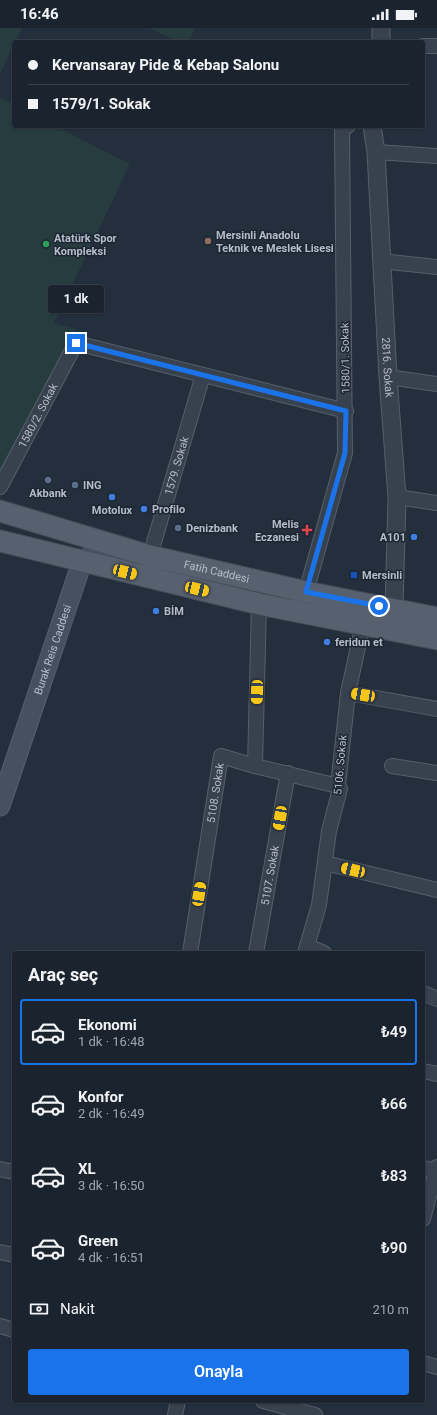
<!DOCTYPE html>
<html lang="tr">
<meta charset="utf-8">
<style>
body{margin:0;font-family:Roboto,sans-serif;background:#242b36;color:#f1f3f6;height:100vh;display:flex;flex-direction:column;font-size:15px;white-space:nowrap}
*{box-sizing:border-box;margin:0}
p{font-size:13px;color:#a0a4aa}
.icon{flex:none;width:22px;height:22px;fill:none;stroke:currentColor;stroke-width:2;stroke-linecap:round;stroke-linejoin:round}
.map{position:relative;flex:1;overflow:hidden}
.drawer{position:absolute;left:12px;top:923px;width:413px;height:452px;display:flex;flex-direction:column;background:#1b232e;border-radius:4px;box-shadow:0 1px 3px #0004,0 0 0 1px #39404a}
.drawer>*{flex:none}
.top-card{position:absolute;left:12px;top:12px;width:413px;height:88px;border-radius:4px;box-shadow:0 1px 3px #0004,0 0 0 1px #39404a;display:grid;align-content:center;height:88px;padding:0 16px;background:#1b232e}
.end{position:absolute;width:18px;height:18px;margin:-9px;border:5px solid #1a73e8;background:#fff;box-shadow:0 0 0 2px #fff}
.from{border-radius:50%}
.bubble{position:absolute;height:28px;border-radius:4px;background:#1b232e;box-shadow:0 1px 3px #0004,0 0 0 1px #39404a;font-size:13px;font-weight:600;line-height:28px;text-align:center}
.car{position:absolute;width:12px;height:24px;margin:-12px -6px;border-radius:5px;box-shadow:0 0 3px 1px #0007;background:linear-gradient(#f5c518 24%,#345 0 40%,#f5c518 0 76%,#345 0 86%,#f5c518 0)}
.top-card b{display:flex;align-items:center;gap:14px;height:38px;font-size:15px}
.top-card b+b{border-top:1px solid #39404a}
.top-card i{width:10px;height:10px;background:#f1f3f6}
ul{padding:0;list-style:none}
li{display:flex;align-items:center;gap:12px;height:66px;margin:0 8px 6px;padding:0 8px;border:2px solid transparent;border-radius:4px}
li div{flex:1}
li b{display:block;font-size:15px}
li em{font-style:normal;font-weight:600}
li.on{border-color:#1a73e8}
li>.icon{width:36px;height:36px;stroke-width:1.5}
h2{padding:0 16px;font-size:18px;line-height:48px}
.pay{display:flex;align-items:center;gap:10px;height:44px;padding:0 16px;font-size:15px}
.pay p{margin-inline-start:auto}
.primary-button{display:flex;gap:8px;margin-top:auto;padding:8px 16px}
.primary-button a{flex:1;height:46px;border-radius:4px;background:#1a73e8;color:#fff;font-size:16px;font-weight:600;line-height:46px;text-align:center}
.status{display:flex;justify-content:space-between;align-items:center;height:28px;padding:0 20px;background:#1b232e;direction:ltr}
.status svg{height:11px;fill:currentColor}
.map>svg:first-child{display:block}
.green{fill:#263c3f}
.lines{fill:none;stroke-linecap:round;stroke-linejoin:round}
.minor-casing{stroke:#565f6c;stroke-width:16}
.tertiary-casing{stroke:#565f6c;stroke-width:19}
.secondary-casing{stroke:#565f6c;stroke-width:21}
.primary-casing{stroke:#414a57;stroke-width:23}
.minor{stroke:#38414e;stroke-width:14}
.tertiary{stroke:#38414e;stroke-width:17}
.secondary{stroke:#465061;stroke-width:19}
.primary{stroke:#56606e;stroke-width:21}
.route{stroke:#1a73e8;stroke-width:5}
.education-dot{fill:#8d6e63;stroke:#1d2633;stroke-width:1.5}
.leisure-dot{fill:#2e9e5b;stroke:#1d2633;stroke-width:1.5}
.service-dot{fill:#5c6f8a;stroke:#1d2633;stroke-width:1.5}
.shop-dot{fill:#3f7fe0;stroke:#1d2633;stroke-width:1.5}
.health-dot{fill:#e0444e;stroke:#1d2633;stroke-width:1.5}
.transit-dot{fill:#1a4fb4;stroke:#1d2633;stroke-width:1.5}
.labels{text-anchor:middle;stroke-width:3;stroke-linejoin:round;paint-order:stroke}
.poi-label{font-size:11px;font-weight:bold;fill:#b4bcc9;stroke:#1d2633;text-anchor:start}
.street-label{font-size:11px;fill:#b4bcc9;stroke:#1d2633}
</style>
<div class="status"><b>16:46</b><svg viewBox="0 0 49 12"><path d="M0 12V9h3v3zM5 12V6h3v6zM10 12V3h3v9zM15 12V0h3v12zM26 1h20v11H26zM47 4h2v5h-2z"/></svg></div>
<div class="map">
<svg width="437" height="1387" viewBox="0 0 437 1387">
<rect width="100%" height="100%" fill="#242f3e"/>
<g class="green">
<polygon points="0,0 22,0 0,46"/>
<polygon points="149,0 195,0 188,14 178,14"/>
<polygon points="0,70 14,77 14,98 55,98 130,136 54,295 76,301 0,445"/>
</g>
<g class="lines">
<defs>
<g id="minor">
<polyline points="423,18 437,18"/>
<polyline points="376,124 437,128"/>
<polyline points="381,233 437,239"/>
<polyline points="388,349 437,356"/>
<path id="s1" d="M 0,459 L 76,315 L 346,383"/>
<polyline points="397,469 437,475"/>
<path id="s2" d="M 150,528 L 203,347"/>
<polyline points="307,572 306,564 345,425 342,101 348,98"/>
<polyline points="348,665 437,681"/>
<polyline points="255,738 338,758"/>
<polyline points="392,738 437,745"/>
<polyline points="325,835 437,862"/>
<polyline points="307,918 324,925"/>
<path id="s3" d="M 190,925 L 221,728 L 255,738 L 259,576"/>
<path id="s4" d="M 256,925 L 288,745"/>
<polyline points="305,925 319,877 329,803 340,761 338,758 348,665 363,596"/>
<polyline points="423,965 437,971"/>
<polyline points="423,1043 437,1046"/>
<polyline points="423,1140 436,1143"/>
<polyline points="0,1141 14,1144"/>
<polyline points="423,1191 437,1139"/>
<polyline points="0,1224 14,1227"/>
<polyline points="0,1298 14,1302"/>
<polyline points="423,1335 437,1339"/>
<polyline points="263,1373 315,1387"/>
<polyline points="175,1387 178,1373"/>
</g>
<g id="tertiary">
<polyline points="381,0 381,14"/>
<path id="s5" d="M 372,98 L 376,124 L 388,349 L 397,469 L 394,581"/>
</g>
<g id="secondary">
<path id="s6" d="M 0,778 L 82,534 C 98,521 103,522 123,525"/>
</g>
<g id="primary">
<path id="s7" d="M 0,483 L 150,528 L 306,564 L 437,590"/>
<polyline points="0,513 259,576 437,611"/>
</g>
</defs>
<use href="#minor" class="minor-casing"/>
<use href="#tertiary" class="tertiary-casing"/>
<use href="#secondary" class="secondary-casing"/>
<use href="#primary" class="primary-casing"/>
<use href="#minor" class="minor"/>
<use href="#tertiary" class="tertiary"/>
<use href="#secondary" class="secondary"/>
<use href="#primary" class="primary"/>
</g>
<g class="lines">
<polyline class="route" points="76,315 346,383 345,425 306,564 379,578"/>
</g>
<circle class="education-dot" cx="208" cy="213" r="4"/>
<circle class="leisure-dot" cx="46" cy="216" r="4"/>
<g class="service-dot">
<circle cx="48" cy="452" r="4"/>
<circle cx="75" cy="457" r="4"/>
<circle cx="178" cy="500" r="4"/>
</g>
<g class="shop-dot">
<circle cx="112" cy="469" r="4"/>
<circle cx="144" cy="481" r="4"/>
<circle cx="414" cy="509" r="4"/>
<circle cx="156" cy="583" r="4"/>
<circle cx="327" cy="614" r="4"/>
</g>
<path class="health-dot" d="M305 496h4v4h4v4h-4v4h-4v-4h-4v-4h4z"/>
<rect class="transit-dot" x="350" y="543" width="8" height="8" rx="2"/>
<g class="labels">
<g class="poi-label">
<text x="216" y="211">Mersinli Anadolu<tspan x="216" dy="13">Teknik ve Meslek Lisesi</tspan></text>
<text x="54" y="214">Atatürk Spor<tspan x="54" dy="13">Kompleksi</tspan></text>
<text x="83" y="461">ING</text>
<text x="48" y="469" text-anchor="middle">Akbank</text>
<text x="152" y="485">Profilo</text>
<text x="112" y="486" text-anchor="middle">Motolux</text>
<text x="299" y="500" text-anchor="end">Melis<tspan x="299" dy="13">Eczanesi</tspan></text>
<text x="186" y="504">Denizbank</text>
<text x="406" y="513" text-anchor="end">A101</text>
<text x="362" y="551">Mersinli</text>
<text x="164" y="587">BİM</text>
<text x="335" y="618">feridun et</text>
</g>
<g class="street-label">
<text transform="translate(345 330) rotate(-91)" y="4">1580/1. Sokak</text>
<text dy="4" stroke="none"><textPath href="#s5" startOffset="242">2816. Sokak</textPath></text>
<text dy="4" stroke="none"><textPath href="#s1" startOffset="81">1580/2. Sokak</textPath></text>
<text dy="4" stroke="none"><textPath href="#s2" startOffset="94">1579. Sokak</textPath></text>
<text dy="4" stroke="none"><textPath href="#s7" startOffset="225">Fatih Caddesi</textPath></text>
<text dy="4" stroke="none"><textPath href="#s6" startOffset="165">Burak Reis Caddesi</textPath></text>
<text transform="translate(340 737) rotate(-85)" y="4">5106. Sokak</text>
<text dy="4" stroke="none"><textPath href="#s3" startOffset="162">5108. Sokak</textPath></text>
<text dy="4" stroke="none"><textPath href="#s4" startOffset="79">5107. Sokak</textPath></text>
</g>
</g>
</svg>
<i class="end from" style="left:379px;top:578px"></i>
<i class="end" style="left:76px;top:315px"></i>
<div class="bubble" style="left:48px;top:257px;width:56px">1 dk</div>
<i class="car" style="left:125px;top:544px;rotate:104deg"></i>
<i class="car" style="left:197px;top:561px;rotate:103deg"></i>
<i class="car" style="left:257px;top:664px;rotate:182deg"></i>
<i class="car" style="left:363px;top:667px;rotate:280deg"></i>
<i class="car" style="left:280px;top:790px;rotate:190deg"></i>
<i class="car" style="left:353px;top:842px;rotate:283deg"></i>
<i class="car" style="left:199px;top:866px;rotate:9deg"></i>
<div class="top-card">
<b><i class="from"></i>Kervansaray Pide &amp; Kebap Salonu</b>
<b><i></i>1579/1. Sokak</b>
</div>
<section class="drawer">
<h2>Araç seç</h2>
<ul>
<li class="on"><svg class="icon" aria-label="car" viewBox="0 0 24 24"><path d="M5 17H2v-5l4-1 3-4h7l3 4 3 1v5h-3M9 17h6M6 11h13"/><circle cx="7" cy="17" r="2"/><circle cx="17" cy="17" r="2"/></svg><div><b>Ekonomi</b><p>1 dk · 16:48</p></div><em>₺49</em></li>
<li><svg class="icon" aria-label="car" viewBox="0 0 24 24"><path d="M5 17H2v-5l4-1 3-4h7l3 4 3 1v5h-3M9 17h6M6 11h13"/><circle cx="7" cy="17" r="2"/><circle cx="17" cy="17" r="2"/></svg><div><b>Konfor</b><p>2 dk · 16:49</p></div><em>₺66</em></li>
<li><svg class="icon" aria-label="car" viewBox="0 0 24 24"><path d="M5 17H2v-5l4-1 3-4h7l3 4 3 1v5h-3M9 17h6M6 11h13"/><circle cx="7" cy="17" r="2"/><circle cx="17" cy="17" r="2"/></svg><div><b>XL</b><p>3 dk · 16:50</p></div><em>₺83</em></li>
<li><svg class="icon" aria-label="car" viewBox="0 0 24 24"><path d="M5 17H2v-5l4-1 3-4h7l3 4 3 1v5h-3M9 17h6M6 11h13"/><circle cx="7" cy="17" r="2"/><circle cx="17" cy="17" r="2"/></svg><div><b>Green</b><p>4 dk · 16:51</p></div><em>₺90</em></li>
</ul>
<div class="pay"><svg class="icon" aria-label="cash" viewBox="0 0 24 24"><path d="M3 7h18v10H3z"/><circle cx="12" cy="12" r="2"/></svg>Nakit<p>210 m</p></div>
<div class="primary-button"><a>Onayla</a></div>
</section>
</div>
